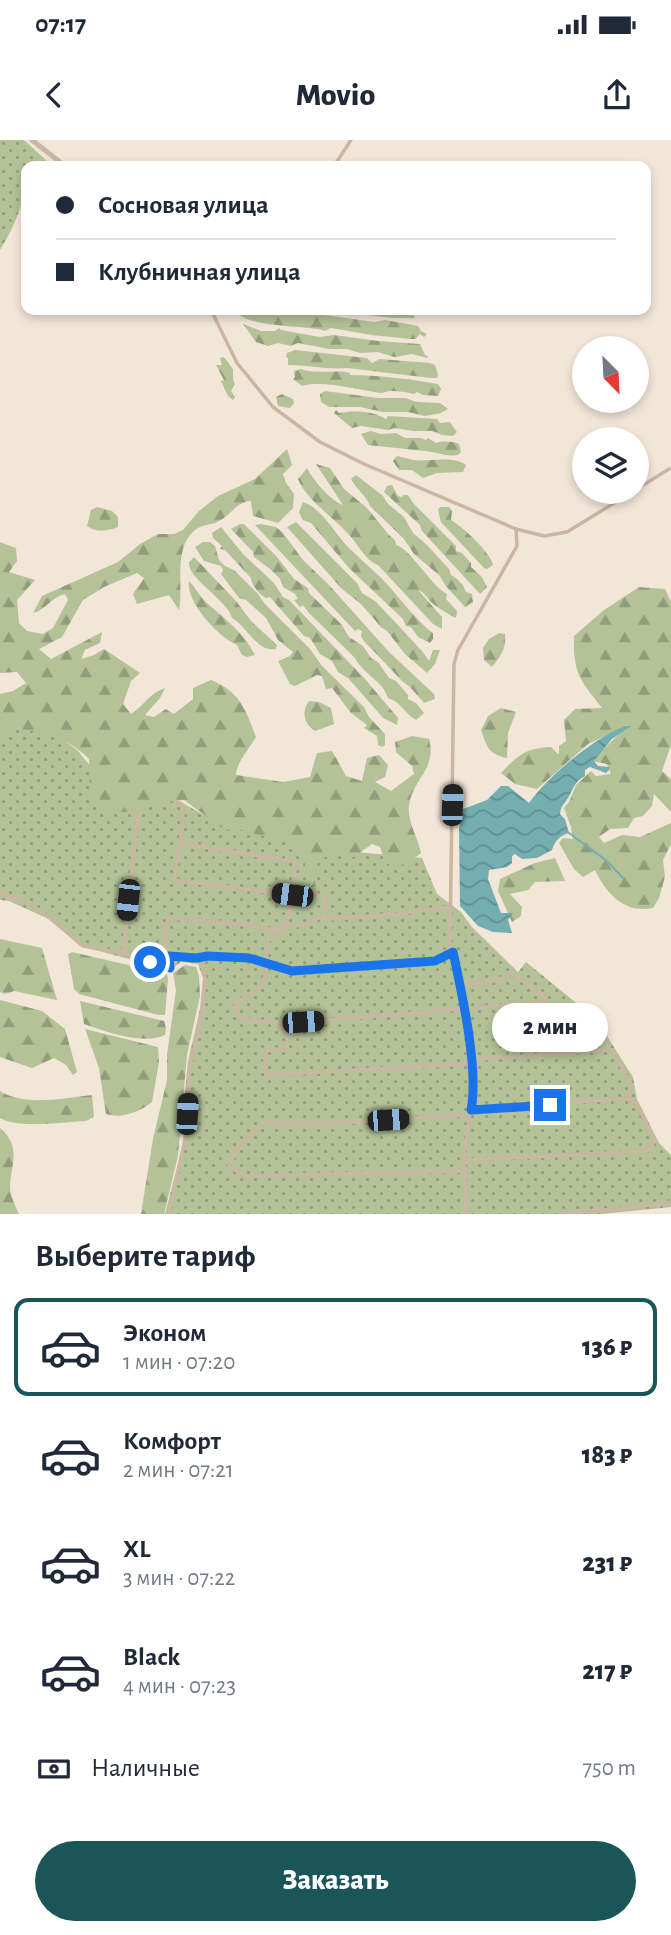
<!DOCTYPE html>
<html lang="ru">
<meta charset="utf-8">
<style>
body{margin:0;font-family:"Alegreya Sans",sans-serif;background:#f2f2f3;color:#1f2937;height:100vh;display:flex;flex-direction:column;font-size:26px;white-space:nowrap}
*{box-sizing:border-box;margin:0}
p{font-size:23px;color:#747a83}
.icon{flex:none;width:38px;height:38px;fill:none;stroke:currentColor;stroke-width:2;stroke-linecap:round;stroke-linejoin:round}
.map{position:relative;height:1074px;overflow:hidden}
.side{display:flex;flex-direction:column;background:#fff;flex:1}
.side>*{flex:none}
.hud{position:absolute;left:21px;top:21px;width:630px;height:154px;border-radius:14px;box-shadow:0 4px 10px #0003;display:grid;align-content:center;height:154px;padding:0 35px;background:#fff}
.needle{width:46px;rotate:156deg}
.tools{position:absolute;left:572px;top:196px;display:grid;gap:14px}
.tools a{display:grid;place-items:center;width:77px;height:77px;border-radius:50%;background:#fff;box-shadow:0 4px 10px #0003;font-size:35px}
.end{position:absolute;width:32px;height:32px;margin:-16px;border:9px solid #1a73e8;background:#fff;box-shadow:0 0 0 4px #fff}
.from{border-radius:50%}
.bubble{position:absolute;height:49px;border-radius:24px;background:#fff;box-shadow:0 4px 10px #0003;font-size:23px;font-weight:800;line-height:49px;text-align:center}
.car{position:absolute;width:21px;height:42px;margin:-21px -10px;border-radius:9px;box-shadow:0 0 5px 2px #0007;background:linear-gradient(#222 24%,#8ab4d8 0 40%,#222 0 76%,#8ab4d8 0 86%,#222 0)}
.hud b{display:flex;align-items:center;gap:24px;height:66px;font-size:26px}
.hud b+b{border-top:2px solid #e0e1e3}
.hud i{width:18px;height:18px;background:#1f2937}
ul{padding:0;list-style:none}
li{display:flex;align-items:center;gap:21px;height:98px;margin:0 14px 10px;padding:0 21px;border:4px solid transparent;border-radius:14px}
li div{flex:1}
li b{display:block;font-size:26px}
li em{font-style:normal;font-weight:800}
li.selected{border-color:#195559}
li>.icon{width:63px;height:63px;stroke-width:1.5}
h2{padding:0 35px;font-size:32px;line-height:84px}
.pay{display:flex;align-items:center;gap:18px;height:77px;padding:0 35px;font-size:26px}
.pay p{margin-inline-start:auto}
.action{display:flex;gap:14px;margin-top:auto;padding:14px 35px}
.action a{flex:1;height:80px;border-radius:42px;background:#195559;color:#fff;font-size:28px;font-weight:800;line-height:80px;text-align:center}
.status{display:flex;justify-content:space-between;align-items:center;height:49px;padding:0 35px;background:#fff;direction:ltr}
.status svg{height:19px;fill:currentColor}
header{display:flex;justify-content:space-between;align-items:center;height:91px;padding:0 35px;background:#fff;font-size:32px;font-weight:800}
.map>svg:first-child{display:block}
.grass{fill:url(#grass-dots)}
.forest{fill:url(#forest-firs)}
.water{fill:url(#water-waves)}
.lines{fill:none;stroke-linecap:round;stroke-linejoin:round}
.stream{stroke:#75aeb1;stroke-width:2}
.minor{stroke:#cbb6a3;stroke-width:3.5}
.tertiary{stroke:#cbb6a3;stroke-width:5}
.route{stroke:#1a73e8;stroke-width:9}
</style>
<div class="status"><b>07:17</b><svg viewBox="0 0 49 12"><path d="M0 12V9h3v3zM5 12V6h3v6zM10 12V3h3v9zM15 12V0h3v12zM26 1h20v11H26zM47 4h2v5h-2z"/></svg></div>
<header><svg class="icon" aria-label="back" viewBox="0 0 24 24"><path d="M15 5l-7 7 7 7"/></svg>Movio<svg class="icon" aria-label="share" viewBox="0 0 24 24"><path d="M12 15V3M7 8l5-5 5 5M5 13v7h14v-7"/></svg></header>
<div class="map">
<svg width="671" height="1074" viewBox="0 0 671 1074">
<defs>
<pattern id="grass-dots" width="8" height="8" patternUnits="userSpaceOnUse" patternTransform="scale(1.75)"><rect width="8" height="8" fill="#b3c297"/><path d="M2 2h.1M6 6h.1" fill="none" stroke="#929e7b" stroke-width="1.8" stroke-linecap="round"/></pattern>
<pattern id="forest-firs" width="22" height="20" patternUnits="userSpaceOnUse" patternTransform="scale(1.75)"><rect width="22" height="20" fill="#b3c297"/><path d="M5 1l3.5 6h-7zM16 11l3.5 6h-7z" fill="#929e7b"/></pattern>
<pattern id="water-waves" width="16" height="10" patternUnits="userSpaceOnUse" patternTransform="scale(1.75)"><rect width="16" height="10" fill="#75aeb1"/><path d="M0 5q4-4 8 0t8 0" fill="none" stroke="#618e90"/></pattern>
</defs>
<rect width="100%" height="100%" fill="#f2e6d8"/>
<g class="grass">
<path d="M 0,0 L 24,0 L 48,22 L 44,26 L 26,26 C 26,58 17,83 0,110 Z"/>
<polygon points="17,582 43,585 77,610 93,629 168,655 206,676 323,709 422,718 437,754 461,772 472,787 518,832 526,822 596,879 633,937 637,959 659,1003 671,1015 671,1067 602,1074 165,1074 184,1000 183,972 188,921 200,869 203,838 198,824 181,822 170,830 80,806 51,780 9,761 0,760 0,592"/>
</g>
<g class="forest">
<path d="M 235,170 L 290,170 L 374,182 L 385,180 L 418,186 L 421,191 L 427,194 L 424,197 L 420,194 L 415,199 L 410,199 L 372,195 L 331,188 L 325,191 C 303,184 246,189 235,170 Z"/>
<polygon points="324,170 411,170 415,178 393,178"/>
<polygon points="243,184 261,191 275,191 279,188 281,190 320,197 334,195 378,201 420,204 425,215 428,216 427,218 412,214 394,217 378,212 360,213 347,209 329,209 298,203 291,206 278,203 268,206 256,202"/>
<path d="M 295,210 L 367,218 L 372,223 L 380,219 L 430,223 L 435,225 L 438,235 L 437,238 L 431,238 L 347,228 C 328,230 308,225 288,225 L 288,218 L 286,217 L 287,213 Z"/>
<polygon points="224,217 233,229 233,239 235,244 231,251 235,257 233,260 228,256 221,241 224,240 216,225 222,225 220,218"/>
<path d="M 301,229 C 316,235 335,229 350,233 L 350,235 C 377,235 410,239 438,244 L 441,249 L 438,256 L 423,255 L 417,252 L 414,254 C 407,252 398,251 391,251 C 387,251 384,253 380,253 C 358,250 323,240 302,246 L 293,239 L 295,237 L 294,231 Z"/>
<polygon points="325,251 378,258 405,258 417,262 440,263 448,269 441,273 425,276 408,272 383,272 360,267 329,267 321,262 320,254"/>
<polygon points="282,254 293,259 294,263 290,268 278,266 276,257"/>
<path d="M 336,270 L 339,273 C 354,270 374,271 386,279 L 388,276 L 437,279 L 440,283 L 450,282 L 457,292 L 453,296 L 442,295 L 432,291 L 413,291 L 395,288 L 388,290 L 361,286 L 352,288 L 334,273 Z"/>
<path d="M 371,291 L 381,294 L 396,293 L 405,298 L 421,298 L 426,300 L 428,298 L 436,303 C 442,301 452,301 459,304 L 461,312 L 458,315 C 447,317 436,312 425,311 C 405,309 388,307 368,305 L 361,294 Z"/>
<path d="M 287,309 L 292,325 L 283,334 L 286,343 L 294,354 L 293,368 L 278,383 L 253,376 L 251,361 C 236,362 231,375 219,381 C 213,385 205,384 198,388 C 172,404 184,445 179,470 L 169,455 L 137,464 L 133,454 L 144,438 L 137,433 L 104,447 L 83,460 L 62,497 L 39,509 L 51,519 L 102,492 L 100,503 L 85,510 L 81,519 L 94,515 L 104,509 L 140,533 L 131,541 L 123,564 L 131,574 C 145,565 148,554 165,548 L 160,558 L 145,575 L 154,577 L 166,569 L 174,574 L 193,559 L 193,548 L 211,540 C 240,552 245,568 256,597 C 250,608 236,623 236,635 L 283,642 L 310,637 L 317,613 L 332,611 L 346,636 L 362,641 L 367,618 L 379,615 L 388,625 L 385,637 L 375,642 L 391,651 L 414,634 L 412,626 L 396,612 L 395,602 L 412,596 L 429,599 C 437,630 413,638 409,665 C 407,682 418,697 421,713 L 407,724 L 390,726 L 384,719 L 380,707 L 372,704 L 354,717 C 337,713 328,715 313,722 L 316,751 L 312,750 L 305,735 L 305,719 L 300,709 L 285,702 L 237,689 L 225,690 L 184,660 L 158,663 L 142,671 L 123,672 L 106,670 L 90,658 L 89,619 C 67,597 45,593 15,588 L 0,596 L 0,554 L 13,551 L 26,543 L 17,532 L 0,533 L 0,402 L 16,408 L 17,421 L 9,432 L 35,440 L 17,460 L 19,483 L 27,491 L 43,494 L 53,488 L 68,460 L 65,454 C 50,458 46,470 33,473 L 42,456 L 118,422 L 140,404 L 158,394 L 174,394 L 183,390 L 199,371 L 218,356 L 255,339 Z"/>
<path d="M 397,316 C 402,317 409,319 413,320 C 430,322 452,315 466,325 L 463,332 L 437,333 L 423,338 L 412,330 L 399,330 L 393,321 Z"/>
<path d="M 316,324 L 330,328 L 344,349 L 367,368 L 389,395 L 395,400 L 396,405 C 411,409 430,445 447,454 L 446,459 L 457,471 L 456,478 C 448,474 438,468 431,462 C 426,456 425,453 418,450 L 442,477 L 442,489 L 433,484 L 378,425 C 365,420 359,406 351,397 C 336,379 306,360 298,339 L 307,328 C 312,339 332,362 343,365 Z"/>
<path d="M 356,335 L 383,356 L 388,364 L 404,377 L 413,393 L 426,404 L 449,429 L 451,435 C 457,438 464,445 466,452 L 472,454 L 473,462 L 465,467 L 445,445 L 440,436 L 414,414 L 404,399 L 370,366 C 366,355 356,349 351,339 Z"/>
<polygon points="392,345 398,356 402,357 403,355 408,355 414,364 456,406 456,411 462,413 471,423 471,427 482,437 487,447 480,454 422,391 420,385 384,352 387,346"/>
<path d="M 303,362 C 323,369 334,393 349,408 C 361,420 376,432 388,445 C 400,459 420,484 433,493 L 433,499 L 430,503 L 418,497 L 411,487 L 406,486 L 403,479 L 349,428 L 311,383 L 303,380 L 299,372 Z"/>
<path d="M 97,367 L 112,371 L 118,377 L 118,387 C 108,391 96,393 87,386 L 91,370 Z"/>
<path d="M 440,367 L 449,367 L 452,371 L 451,380 C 463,387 491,413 493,425 L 487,429 L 484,428 L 441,382 L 438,370 Z"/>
<polygon points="296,382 357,443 362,453 375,461 396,483 422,511 429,521 433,510 440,510 435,524 427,533 405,514 387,491 381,487 361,464 342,449 287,387"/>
<path d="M 240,384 L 244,384 L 277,417 L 294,439 L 308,448 L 309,453 L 342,485 L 349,497 L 363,506 L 371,518 L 378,522 L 389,538 L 396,541 L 408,555 L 408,559 L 416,563 L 424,573 L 416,580 C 405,574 401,562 388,558 C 383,541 365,536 355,518 L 309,473 L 303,465 L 300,467 L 294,460 L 298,459 L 295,454 L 283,447 L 280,439 L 270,429 L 254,417 L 253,412 L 231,389 Z"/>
<polygon points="261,384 276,387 283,393 303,420 329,445 389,512 434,554 435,559 424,563 410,547 403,542 364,501 361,496 362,491 358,489 355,491 255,385"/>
<path d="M 221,387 L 243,414 L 274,443 L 283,457 L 289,460 L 365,539 L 398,578 L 397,585 L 383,578 L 349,539 L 338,532 L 332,521 L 320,514 L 310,498 L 304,496 L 270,457 L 266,458 C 260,455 251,445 251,438 L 225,410 L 220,409 L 222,406 L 213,398 L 212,393 Z"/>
<polygon points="203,402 210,402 215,406 219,420 225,426 234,430 258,454 265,464 310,509 322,526 364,567 369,577 385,594 385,605 382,607 378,605 377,596 364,588 367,585 351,573 332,548 326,549 322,536 317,535 295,546 290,544 278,521 290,516 293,512 278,500 266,478 246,460 239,458 221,434 223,430 221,426 204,421 195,407"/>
<path d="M 194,417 L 236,461 L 251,481 L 277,505 L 276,509 C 257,513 247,486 232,478 C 228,460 187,439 189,422 Z"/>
<path d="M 189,441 C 196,448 200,457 207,463 C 225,479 244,493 255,515 L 247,517 L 242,515 L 237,505 C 219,498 185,461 189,441 Z"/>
<path d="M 639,447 L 665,449 L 671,462 L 671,605 L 662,631 L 671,639 L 671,672 L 654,654 L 652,666 L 643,676 L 634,678 L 628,688 L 610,689 L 599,697 L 604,703 L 622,695 L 640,697 L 671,683 L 671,704 L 663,720 L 665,737 L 659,758 L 653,768 C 624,774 606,753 595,730 L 583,737 L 574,729 L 559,703 L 563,698 L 573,699 L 571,687 L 564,668 L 569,662 L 576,645 L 591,631 L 596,636 L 611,634 L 607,624 L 592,621 L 628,585 L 588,604 L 537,649 L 515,644 L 501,633 C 518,615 526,608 551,607 L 559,615 L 559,606 L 566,601 L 564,580 L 575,569 L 602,568 C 580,540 573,534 574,496 L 604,470 Z"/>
<path d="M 499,493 L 505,494 C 507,508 500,517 492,527 L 484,520 L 483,508 L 489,499 Z"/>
<path d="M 309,561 L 319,562 L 331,568 L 334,584 L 315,591 C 304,584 301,572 309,561 Z"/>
<path d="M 501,568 L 516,572 L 508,593 L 507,618 C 488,614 487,607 481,590 L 488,576 Z"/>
<polygon points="555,718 565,741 535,742 528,750 510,754 522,767 521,776 512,782 498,751 500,739 535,723"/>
<polygon points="0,799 42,808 57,860 14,851 5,854 0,852"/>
<polygon points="72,812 167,834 168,839 165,875 158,875 79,854 74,849 68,814"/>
<polygon points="185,825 196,827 199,836 200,856 187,915 178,1016 164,1074 141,1074 153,999 167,940 167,915 176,850 173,833"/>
<polygon points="0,860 42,871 65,889 77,932 73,935 66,925 54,918 32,928 0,917"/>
<path d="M 80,861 L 164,881 L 166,888 L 165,895 C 143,905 106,892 84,884 Z"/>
<path d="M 85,889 L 158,907 L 159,922 L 152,962 C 140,972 121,979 106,974 L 99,928 Z"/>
<path d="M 0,951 C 26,967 64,958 92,955 L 94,977 L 86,981 C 64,982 18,989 0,978 Z"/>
<path d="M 0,988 C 22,1007 11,1023 10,1047 C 10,1055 15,1066 19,1074 L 0,1074 Z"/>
</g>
<path class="water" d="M 625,586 L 631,586 L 612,599 L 594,621 L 598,626 L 610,627 L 609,630 L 606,633 L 590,627 L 585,630 L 585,636 C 574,642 574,648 568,658 C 564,665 561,665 560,674 L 565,679 L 569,693 C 560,695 555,701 552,710 L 537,718 L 522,719 L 515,714 L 512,716 L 512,723 L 507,727 L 489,730 L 488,739 L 501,773 L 513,773 L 508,780 L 512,793 L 493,792 L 478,786 L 460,766 L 459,688 L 463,669 L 487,660 L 501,646 L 508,646 L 529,663 C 548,636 594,598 625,586 Z"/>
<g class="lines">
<polyline class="stream" points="569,693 607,721 623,738"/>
<g class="minor">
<polyline points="334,26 351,0"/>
<polyline points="211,170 237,223 273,267 320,302 364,324 516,389 544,396 567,392 632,352"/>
<polyline points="637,349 669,329"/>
<path d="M 175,662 L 182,664 L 183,678 L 180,703 L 296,722 L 288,779 L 279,792 L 268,801 C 264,817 271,839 256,850 C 249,855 242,858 235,863 L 240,878 L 280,884 L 547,862 L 543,855 L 511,833 C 496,843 478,846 460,843"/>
<polyline points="138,673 123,813 170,828 169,816"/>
<polyline points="180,703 174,740 292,755 325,755 325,779"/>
<polyline points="0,754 17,759 40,770 83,806 123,813"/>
<polyline points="449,767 397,774 332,779 321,777 304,785 269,789 231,783 169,778 165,786 165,815 197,818 207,816 249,818 292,831 435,821 453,812"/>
<polyline points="280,884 287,895 287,908 267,910 264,924 267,935 470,924"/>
<polyline points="470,920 607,910"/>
<path d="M 471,970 L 629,958 L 630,943 L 614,913 L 611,910 L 607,910 C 610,899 600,885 591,880 L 583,885 C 569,880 556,875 547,862"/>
<polyline points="465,1020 647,1011 652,1006 654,1000 637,964 629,958"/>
<polyline points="464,1031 247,1036 228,1027 237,1011 262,983 341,983 459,975 470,979"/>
<polyline points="169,1074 186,994 189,932 202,873 205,838 202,817"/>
<polyline points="466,1074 464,1016 473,949 461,848 450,801 454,524 458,510 517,406 516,389"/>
<polyline points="559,1074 635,1067 671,1062"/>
</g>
<polyline class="tertiary" points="32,0 65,26"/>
</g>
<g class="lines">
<path class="route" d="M 150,822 L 170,828 L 169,816 L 197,818 L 207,816 L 249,818 L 292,831 L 435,821 L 453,812 C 462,854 479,929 471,970 L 550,965"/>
</g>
</svg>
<div class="tools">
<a><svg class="needle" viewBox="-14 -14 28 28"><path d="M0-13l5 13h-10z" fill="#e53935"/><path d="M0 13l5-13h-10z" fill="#747a83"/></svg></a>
<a><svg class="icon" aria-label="layers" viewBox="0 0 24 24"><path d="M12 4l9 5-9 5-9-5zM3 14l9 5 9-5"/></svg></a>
</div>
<i class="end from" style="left:150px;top:822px"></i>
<i class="end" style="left:550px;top:965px"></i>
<div class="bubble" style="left:492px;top:863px;width:116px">2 мин</div>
<i class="car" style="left:452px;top:665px;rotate:2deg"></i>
<i class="car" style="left:292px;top:755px;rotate:277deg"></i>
<i class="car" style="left:128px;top:760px;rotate:186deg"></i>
<i class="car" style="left:303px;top:882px;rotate:86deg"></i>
<i class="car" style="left:187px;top:974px;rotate:3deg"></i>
<i class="car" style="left:388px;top:980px;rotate:86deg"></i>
<div class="hud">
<b><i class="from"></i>Сосновая улица</b>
<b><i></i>Клубничная улица</b>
</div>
</div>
<section class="side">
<h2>Выберите тариф</h2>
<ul>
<li class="selected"><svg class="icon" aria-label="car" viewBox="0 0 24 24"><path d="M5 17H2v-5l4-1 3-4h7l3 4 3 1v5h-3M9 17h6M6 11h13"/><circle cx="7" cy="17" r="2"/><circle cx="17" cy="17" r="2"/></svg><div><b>Эконом</b><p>1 мин · 07:20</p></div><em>136 ₽</em></li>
<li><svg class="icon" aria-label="car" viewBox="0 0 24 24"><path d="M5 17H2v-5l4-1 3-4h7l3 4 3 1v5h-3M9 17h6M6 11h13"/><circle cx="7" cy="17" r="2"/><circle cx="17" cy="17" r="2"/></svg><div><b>Комфорт</b><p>2 мин · 07:21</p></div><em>183 ₽</em></li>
<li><svg class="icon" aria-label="car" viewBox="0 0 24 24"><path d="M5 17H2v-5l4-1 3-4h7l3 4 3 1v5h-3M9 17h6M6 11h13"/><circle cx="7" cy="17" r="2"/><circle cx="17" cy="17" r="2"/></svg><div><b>XL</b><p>3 мин · 07:22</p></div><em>231 ₽</em></li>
<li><svg class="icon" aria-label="car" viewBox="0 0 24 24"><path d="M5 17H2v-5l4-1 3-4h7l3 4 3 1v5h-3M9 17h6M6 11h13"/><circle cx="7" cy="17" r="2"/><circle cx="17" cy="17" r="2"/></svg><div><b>Black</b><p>4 мин · 07:23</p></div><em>217 ₽</em></li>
</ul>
<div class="pay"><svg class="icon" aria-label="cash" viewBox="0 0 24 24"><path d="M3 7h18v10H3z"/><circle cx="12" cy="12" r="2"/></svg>Наличные<p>750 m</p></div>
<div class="action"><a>Заказать</a></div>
</section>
